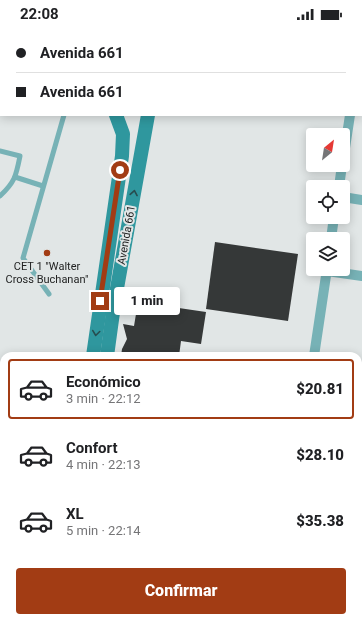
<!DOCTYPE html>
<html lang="es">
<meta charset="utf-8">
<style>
body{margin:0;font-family:Roboto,sans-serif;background:#f6f6f6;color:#202124;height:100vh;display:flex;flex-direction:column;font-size:15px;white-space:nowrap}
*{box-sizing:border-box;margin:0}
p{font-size:13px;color:#757577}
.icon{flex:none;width:22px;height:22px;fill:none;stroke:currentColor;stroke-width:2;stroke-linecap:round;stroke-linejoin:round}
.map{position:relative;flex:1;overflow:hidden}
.panel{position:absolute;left:0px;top:324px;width:362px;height:270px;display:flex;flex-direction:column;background:#fff;border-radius:12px 12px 0 0;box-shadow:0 2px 10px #0003}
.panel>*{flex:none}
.hud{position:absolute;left:0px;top:0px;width:362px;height:88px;box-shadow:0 2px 10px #0003;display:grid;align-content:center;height:88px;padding:0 16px;background:#fff}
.needle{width:26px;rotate:30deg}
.tools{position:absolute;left:306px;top:100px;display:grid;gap:8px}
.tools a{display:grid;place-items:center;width:44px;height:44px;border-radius:4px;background:#fff;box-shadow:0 2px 10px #0003;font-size:20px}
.end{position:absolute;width:18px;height:18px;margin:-9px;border:5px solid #a23c14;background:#fff;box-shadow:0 0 0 2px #fff}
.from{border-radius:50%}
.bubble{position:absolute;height:28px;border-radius:4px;background:#fff;box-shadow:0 2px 10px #0003;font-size:13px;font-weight:800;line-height:28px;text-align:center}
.hud b{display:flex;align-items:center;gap:14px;height:38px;font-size:15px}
.hud b+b{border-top:1px solid #e0e0e0}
.hud i{width:10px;height:10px;background:#202124}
ul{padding:7px 0 0;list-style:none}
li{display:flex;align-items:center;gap:12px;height:60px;margin:0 8px 6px;padding:0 8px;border:2px solid transparent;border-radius:4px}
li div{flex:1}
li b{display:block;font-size:15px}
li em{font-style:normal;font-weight:800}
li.selected{border-color:#a23c14}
li>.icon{width:36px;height:36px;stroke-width:1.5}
.action{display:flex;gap:8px;margin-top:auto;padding:8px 16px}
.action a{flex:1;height:46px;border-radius:4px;background:#a23c14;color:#fff;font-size:16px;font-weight:800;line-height:46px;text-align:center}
.status{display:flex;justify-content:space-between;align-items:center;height:28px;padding:0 20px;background:#fff;direction:ltr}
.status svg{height:11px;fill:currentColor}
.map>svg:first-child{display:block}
.green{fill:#edc3b5}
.building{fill:#353838}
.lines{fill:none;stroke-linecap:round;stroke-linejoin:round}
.lane{stroke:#77b2b6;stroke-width:5}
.street{stroke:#77b2b6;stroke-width:10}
.secondary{stroke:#2f979e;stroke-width:14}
.oneway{stroke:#274c4e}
.route{stroke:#a23c14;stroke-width:5}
.poi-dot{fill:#a23c14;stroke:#e1e6e6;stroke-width:1.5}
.labels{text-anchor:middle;stroke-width:4;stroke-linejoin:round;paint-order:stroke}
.street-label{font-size:11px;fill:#222323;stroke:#e1e6e6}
.poi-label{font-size:11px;fill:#222323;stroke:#e1e6e6}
</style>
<div class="status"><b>22:08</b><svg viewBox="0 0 49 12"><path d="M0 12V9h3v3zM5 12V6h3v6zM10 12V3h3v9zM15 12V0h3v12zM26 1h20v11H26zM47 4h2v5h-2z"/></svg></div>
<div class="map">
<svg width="362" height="594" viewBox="0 0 362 594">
<rect width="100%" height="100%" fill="#e1e6e6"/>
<polygon class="green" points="0,579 4,579 4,590 39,590 38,594 12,594 0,592"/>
<g class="building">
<polygon points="215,214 298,226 288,293 206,281"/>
<polygon points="138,274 206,284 201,316 181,313 179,328 121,328 122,321 127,311 123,296 134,298"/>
</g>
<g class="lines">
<g class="lane">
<path d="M 0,123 L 20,128 C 16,148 15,154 0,168"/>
<polyline points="15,149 43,158"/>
<polyline points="49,266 23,230 64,87"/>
<polyline points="0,404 4,404"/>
</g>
<g class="street">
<polyline points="343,133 350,87"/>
<polyline points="339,159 342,137"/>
<polyline points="343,169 362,172"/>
<polyline points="331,211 334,189"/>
<polyline points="327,243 362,248"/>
<polyline points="314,328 327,241"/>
<polyline points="358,390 362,391"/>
<polyline points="0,434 4,435"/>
<polyline points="358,465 362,466"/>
<polyline points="275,594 276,590"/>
</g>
<g class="secondary">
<polyline points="61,0 64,1"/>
<polyline points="151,0 151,1"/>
<polyline points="211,0 216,1"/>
<polyline points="93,1 93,0"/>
<polyline points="361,23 362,23"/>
<polyline points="361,65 362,65"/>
<polyline points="93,328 122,128 123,106 116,87"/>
<polyline points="107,328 114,277 148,87"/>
<polyline points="0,567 4,568"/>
<polyline points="149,590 175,594"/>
<polyline points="53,594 53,590"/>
<polyline points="71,594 71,590"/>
</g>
</g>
<defs><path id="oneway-chevron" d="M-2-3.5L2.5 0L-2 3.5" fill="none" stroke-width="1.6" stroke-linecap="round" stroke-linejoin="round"/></defs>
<g class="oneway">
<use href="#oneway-chevron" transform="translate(134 165) rotate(-80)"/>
<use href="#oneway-chevron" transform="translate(96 305) rotate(98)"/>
</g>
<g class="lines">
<polyline class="route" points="100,273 120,142"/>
</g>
<circle class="poi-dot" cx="47" cy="225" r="4"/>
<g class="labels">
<g class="street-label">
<text transform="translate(126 207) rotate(-80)" y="4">Avenida 661</text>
</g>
<g class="poi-label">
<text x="47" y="242">CET 1 "Walter<tspan x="47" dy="13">Cross Buchanan"</tspan></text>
</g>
</g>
</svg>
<div class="tools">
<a><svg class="needle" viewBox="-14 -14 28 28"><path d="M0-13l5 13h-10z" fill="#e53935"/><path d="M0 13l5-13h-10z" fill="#757577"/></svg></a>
<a><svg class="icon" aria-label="locate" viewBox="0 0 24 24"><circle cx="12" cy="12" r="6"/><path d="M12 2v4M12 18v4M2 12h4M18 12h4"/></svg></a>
<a><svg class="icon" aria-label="layers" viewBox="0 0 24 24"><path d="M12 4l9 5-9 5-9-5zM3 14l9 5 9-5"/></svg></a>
</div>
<i class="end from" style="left:120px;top:142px"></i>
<i class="end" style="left:100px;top:273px"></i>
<div class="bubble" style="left:114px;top:259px;width:66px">1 min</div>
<div class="hud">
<b><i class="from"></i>Avenida 661</b>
<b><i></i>Avenida 661</b>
</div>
<section class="panel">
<ul>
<li class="selected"><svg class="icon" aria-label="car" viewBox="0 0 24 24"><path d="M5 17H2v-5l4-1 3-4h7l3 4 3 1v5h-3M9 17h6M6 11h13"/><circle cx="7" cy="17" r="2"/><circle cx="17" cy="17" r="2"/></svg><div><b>Económico</b><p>3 min · 22:12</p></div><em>$20.81</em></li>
<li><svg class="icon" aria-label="car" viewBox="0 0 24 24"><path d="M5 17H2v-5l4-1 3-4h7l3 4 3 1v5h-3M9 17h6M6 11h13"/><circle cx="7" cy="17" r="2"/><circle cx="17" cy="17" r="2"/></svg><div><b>Confort</b><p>4 min · 22:13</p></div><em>$28.10</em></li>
<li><svg class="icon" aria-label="car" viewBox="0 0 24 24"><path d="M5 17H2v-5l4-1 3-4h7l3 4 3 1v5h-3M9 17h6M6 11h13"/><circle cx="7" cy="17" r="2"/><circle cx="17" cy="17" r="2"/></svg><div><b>XL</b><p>5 min · 22:14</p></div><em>$35.38</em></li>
</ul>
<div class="action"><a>Confirmar</a></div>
</section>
</div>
